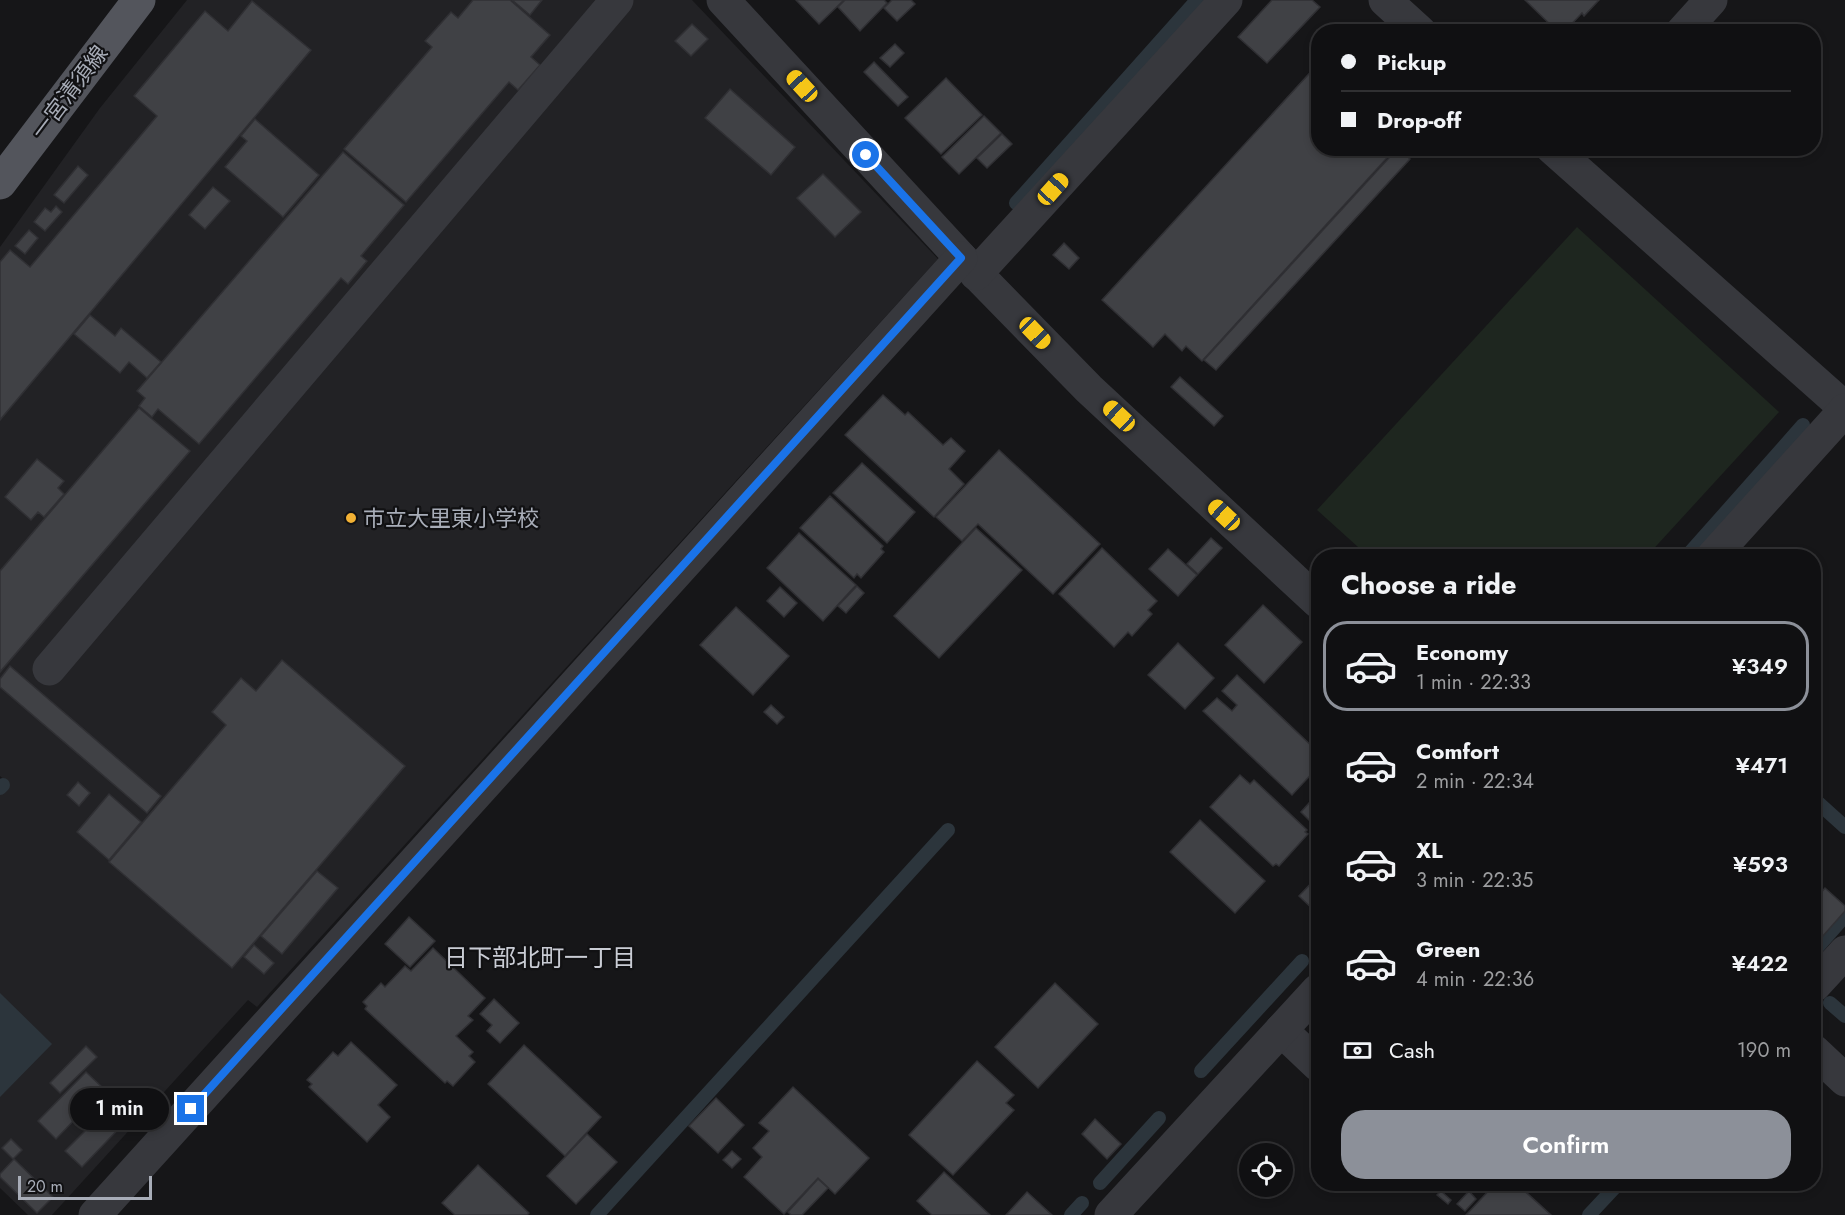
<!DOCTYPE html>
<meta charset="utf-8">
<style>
body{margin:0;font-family:Jost,"Noto Sans JP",sans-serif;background:#19191b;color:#f1f3f6;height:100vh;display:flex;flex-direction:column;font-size:22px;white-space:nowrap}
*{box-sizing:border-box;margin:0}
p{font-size:20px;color:#9c9d9f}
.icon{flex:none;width:33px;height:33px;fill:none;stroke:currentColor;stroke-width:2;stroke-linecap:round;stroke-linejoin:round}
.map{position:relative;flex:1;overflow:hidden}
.sheet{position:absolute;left:1311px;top:549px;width:510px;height:642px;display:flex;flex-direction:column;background:#101012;border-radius:24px;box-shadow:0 3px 9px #0003,0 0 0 2px #303032}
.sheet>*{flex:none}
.banner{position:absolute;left:1311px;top:24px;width:510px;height:132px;border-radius:24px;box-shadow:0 3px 9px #0003,0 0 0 2px #303032;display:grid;align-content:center;height:132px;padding:0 30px;background:#101012}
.buttons{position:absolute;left:1239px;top:1143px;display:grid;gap:12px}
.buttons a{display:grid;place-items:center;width:54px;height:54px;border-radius:50%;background:#101012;box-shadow:0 3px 9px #0003,0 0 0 2px #303032;font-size:30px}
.scale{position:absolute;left:18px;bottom:15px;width:134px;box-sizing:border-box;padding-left:6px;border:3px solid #a8adb8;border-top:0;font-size:16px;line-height:21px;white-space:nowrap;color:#a8adb8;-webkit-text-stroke:4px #111113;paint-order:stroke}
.end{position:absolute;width:27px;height:27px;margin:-14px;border:8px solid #1a73e8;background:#fff;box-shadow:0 0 0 3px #fff}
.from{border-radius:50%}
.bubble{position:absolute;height:42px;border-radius:21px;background:#101012;box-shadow:0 3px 9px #0003,0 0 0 2px #303032;font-size:20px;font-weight:600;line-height:42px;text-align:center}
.car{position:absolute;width:18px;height:36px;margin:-18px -9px;border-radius:8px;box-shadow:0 0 4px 2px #0007;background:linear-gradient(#f5c518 24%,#345 0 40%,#f5c518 0 76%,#345 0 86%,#f5c518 0)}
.banner b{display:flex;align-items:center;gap:21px;height:57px;font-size:22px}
.banner b+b{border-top:2px solid #303032}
.banner i{width:15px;height:15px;background:#f1f3f6}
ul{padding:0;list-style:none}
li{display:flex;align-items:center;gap:18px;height:90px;margin:0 12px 9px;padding:0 18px;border:3px solid transparent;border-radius:24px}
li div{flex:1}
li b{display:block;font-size:22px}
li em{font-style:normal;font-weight:600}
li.active{border-color:#8c9099}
li>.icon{width:54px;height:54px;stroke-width:1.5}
h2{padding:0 30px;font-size:27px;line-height:72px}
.pay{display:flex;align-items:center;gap:15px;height:66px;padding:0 30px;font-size:22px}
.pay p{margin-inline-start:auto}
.button{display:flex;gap:12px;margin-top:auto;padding:12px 30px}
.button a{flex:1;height:69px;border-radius:24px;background:#8c9099;color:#fff;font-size:24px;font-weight:600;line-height:69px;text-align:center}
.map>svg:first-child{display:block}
.built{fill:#222225}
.green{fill:#1e261f}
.water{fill:#2c353c}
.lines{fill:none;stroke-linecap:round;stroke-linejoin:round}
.stream{stroke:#2c353c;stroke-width:14}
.building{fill:#404145;stroke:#303034;stroke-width:1.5}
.minor{stroke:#37383d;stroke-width:33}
.major{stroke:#53555c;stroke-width:33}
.route{stroke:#1a73e8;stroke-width:8}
.poi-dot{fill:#f2b134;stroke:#111113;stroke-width:2}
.labels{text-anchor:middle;stroke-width:4.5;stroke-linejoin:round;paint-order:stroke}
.street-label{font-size:22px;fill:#a8adb8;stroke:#111113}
.poi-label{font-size:22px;fill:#a8adb8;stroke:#111113;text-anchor:start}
.neighbourhood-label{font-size:24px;fill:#c9ccd4;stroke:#111113}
</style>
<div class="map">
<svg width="1845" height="1215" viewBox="0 0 1845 1215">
<rect width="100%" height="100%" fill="#161618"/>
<polygon class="built" points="187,0 692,0 938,259 257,1007 248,1000 52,1215 28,1215 0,1188 0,795 9,784 0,776 0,247 100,108"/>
<polygon class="green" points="1577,227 1779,412 1647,556 1368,556 1317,510"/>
<polygon class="water" points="0,993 52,1044 0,1097"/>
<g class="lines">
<g class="stream">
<polyline points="1016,203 1197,0"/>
<polyline points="1687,556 1803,425"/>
<polyline points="0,788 3,785"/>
<polyline points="1814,799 1845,827"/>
<polyline points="1814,951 1845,916"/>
<polyline points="1830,1003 1845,1016"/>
<polyline points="1201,1071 1302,961"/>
<polyline points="1100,1183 1159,1118"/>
<polyline points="597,1215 948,830"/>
<polyline points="1071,1215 1082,1203"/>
<polyline points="1589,1215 1618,1184"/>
</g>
</g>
<g class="building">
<polygon points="473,0 510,0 550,35 531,57 540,65 518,90 509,82 406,202 344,149 432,47 425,41 451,12 458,18"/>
<polygon points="512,0 542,0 530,15"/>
<polygon points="796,0 844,0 819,24"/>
<polygon points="845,0 884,0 887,3 860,31 838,7"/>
<polygon points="892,0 911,0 915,4 897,21 884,8"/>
<polygon points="1272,0 1312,0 1320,7 1267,63 1238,37"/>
<polygon points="1525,0 1599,0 1584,16 1582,13 1564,32 1558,32"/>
<polygon points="252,1 311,50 0,420 0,262 10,250 30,267 157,116 134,96 205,11 228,31"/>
<polygon points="1358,23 1367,32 1350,32"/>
<polygon points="692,24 708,39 691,56 675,41"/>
<polygon points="895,44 904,53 890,67 880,58"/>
<polygon points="874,62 908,97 898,106 864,72"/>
<polygon points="1318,64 1318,148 1396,148 1202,361 1186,346 1182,351 1165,334 1153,347 1102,300"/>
<polygon points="946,78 982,115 941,154 905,118"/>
<polygon points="730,89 795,147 771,175 705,118"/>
<polygon points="984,116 1001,133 959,174 942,157"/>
<polygon points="255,119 319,175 283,217 225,167 247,141 241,136"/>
<polygon points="1002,134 1012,144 987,168 977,158"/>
<polygon points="1398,148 1410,159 1216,370 1204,360"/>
<polygon points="343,152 404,205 361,256 367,261 348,284 341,278 199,444 158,409 152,417 139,406 145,398 137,391"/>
<polygon points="78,166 88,175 64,203 54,195"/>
<polygon points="823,174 861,212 835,237 797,198"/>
<polygon points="213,187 230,201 205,229 189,215"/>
<polygon points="56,206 62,212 45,231 34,222 45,208 51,212"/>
<polygon points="29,230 38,238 25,254 15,246"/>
<polygon points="1064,243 1079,258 1069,269 1053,255"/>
<polygon points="90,315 115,336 121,328 161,362 147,378 129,362 120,373 74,334"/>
<polygon points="1180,377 1223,416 1214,426 1171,387"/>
<polygon points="883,395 905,415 908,412 943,445 951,438 965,451 949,469 964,484 934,517 845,435"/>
<polygon points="139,408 190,451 0,672 0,571"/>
<polygon points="999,450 1100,544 1053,594 978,524 962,541 936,517"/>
<polygon points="37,459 64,481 58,488 64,494 44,517 38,512 31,520 5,497"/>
<polygon points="862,463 915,512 887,543 833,493"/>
<polygon points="830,496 883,546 881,549 884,552 861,578 857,574 854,578 800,528"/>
<polygon points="976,528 1022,570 939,658 894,616"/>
<polygon points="799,533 856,585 823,621 767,568"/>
<polygon points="1211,538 1222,548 1198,574 1187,564"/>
<polygon points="1102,548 1157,601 1148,610 1152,614 1132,636 1128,632 1114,647 1059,594"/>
<polygon points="1168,549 1197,575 1178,596 1149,569"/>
<polygon points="857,586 864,593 846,613 838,606"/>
<polygon points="780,587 797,603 784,617 767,601"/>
<polygon points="1263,605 1302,642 1264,683 1225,645"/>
<polygon points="736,607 789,656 753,695 700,645"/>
<polygon points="1178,643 1214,678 1185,709 1148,675"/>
<polygon points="282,660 405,766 232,968 109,862 226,725 212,712 241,678 256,691"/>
<polygon points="10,666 161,796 147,813 0,687 0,679"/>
<polygon points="1237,675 1318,752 1318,767 1292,795 1203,711 1217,698 1232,711 1237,705 1222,691"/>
<polygon points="771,705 784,717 777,724 764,712"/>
<polygon points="1240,775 1250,784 1254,780 1307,830 1305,832 1308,834 1279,866 1276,864 1273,866 1210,807"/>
<polygon points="78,782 90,793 79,806 67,795"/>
<polygon points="1318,793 1318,829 1301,812"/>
<polygon points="109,794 141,822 109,860 77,832"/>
<polygon points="1200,820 1265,881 1235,913 1170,852"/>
<polygon points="317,871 338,888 282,954 261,936"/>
<polygon points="1318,876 1318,914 1299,896"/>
<polygon points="1825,888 1845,906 1845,911 1814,946 1814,901"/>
<polygon points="409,917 435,941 410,967 385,944"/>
<polygon points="254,945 274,963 264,974 244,957"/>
<polygon points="433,948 485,998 468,1016 473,1020 456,1036 473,1052 469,1056 475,1062 453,1086 447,1081 445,1083 365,1009 367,1006 363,1002 381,983 385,987 405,966 411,971"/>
<polygon points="1055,983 1098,1024 1038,1088 995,1047"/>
<polygon points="494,999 519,1023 500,1043 487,1031 492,1025 480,1014"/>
<polygon points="351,1042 397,1085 378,1105 390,1117 367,1142 309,1087 312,1084 307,1080 333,1052 338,1056"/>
<polygon points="524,1045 601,1117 565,1156 488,1084"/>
<polygon points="86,1046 97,1057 60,1093 50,1083"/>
<polygon points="977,1061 1014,1095 1006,1103 1014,1110 953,1175 909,1135"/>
<polygon points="86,1072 104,1089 56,1139 38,1121"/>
<polygon points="793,1087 869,1158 835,1194 818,1178 784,1214 744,1177 762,1157 753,1148 769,1131 759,1123"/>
<polygon points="716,1098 744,1125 718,1153 689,1126"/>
<polygon points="114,1102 130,1117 82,1167 65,1151"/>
<polygon points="1095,1119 1121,1144 1107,1159 1082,1134"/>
<polygon points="587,1134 617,1162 576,1204 547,1176"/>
<polygon points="11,1139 22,1150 13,1159 2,1148"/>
<polygon points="732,1151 741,1159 732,1168 723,1160"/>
<polygon points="14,1159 53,1197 37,1213 0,1177 0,1174"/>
<polygon points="478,1165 529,1213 527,1215 455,1215 442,1203"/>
<polygon points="944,1172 990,1215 932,1215 917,1201"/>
<polygon points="818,1179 828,1188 802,1215 791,1215 788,1212"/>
<polygon points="1495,1184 1517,1184 1551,1215 1466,1215"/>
<polygon points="1441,1191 1451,1200 1448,1204 1437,1195"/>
<polygon points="1469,1191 1476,1199 1465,1211 1457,1204"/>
<polygon points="1027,1192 1052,1215 1006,1215"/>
</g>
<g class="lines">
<g class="minor">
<polyline points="723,0 961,258 1089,389 1318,602"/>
<polyline points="1385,0 1420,32"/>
<polyline points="1682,32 1711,0"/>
<polyline points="1552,148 1845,408"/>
<polyline points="976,274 1226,0"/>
<polyline points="1713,556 1845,410"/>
<polyline points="49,669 617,0"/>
<polyline points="1814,986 1845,952"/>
<polyline points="1281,1030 1318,1065"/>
<polyline points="1814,1051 1845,1080"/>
<polyline points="95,1215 961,258"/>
<polyline points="1111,1215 1318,990"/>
</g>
<polyline class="major" points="0,183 139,0"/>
</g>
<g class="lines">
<polyline class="route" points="191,1109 961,258 866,155"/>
</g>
<circle class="poi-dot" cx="351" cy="518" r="6"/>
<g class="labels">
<g class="street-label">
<text transform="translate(69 92) rotate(-53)" y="8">一宮清須線</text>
</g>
<g class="poi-label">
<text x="363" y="526">市立大里東小学校</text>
</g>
<g class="neighbourhood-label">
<text x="540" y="966">日下部北町一丁目</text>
</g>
</g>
</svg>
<div class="buttons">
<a><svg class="icon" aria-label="locate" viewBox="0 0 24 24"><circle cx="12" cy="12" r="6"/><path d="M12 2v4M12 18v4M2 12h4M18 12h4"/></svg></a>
</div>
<div class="scale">20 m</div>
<i class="end from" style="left:866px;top:155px"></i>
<i class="end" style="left:191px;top:1109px"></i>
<div class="bubble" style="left:70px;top:1088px;width:99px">1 min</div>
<i class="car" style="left:802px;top:86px;rotate:317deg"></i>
<i class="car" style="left:1053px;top:189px;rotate:42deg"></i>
<i class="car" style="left:1035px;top:333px;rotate:136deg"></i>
<i class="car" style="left:1119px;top:416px;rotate:313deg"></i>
<i class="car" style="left:1224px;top:515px;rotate:313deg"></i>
<div class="banner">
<b><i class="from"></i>Pickup</b>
<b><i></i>Drop-off</b>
</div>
<section class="sheet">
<h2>Choose a ride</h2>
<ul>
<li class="active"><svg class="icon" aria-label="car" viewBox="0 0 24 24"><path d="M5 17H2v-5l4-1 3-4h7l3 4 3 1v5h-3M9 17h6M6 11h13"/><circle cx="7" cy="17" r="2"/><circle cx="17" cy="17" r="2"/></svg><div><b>Economy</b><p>1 min · 22:33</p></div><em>¥349</em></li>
<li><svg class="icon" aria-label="car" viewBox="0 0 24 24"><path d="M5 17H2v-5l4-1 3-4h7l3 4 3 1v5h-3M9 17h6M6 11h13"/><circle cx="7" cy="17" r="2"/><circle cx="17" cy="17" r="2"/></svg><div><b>Comfort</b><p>2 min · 22:34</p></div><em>¥471</em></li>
<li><svg class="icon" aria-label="car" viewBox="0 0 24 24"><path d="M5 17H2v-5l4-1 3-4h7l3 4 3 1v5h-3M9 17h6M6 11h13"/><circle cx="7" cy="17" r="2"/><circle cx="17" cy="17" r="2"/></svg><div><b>XL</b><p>3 min · 22:35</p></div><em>¥593</em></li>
<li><svg class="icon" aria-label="car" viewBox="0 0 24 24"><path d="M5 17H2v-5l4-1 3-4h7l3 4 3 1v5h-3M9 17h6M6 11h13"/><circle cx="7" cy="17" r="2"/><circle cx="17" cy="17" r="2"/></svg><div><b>Green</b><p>4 min · 22:36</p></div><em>¥422</em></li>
</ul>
<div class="pay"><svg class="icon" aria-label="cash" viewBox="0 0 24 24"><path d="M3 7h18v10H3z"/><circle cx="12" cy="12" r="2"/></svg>Cash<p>190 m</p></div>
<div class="button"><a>Confirm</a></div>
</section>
</div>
